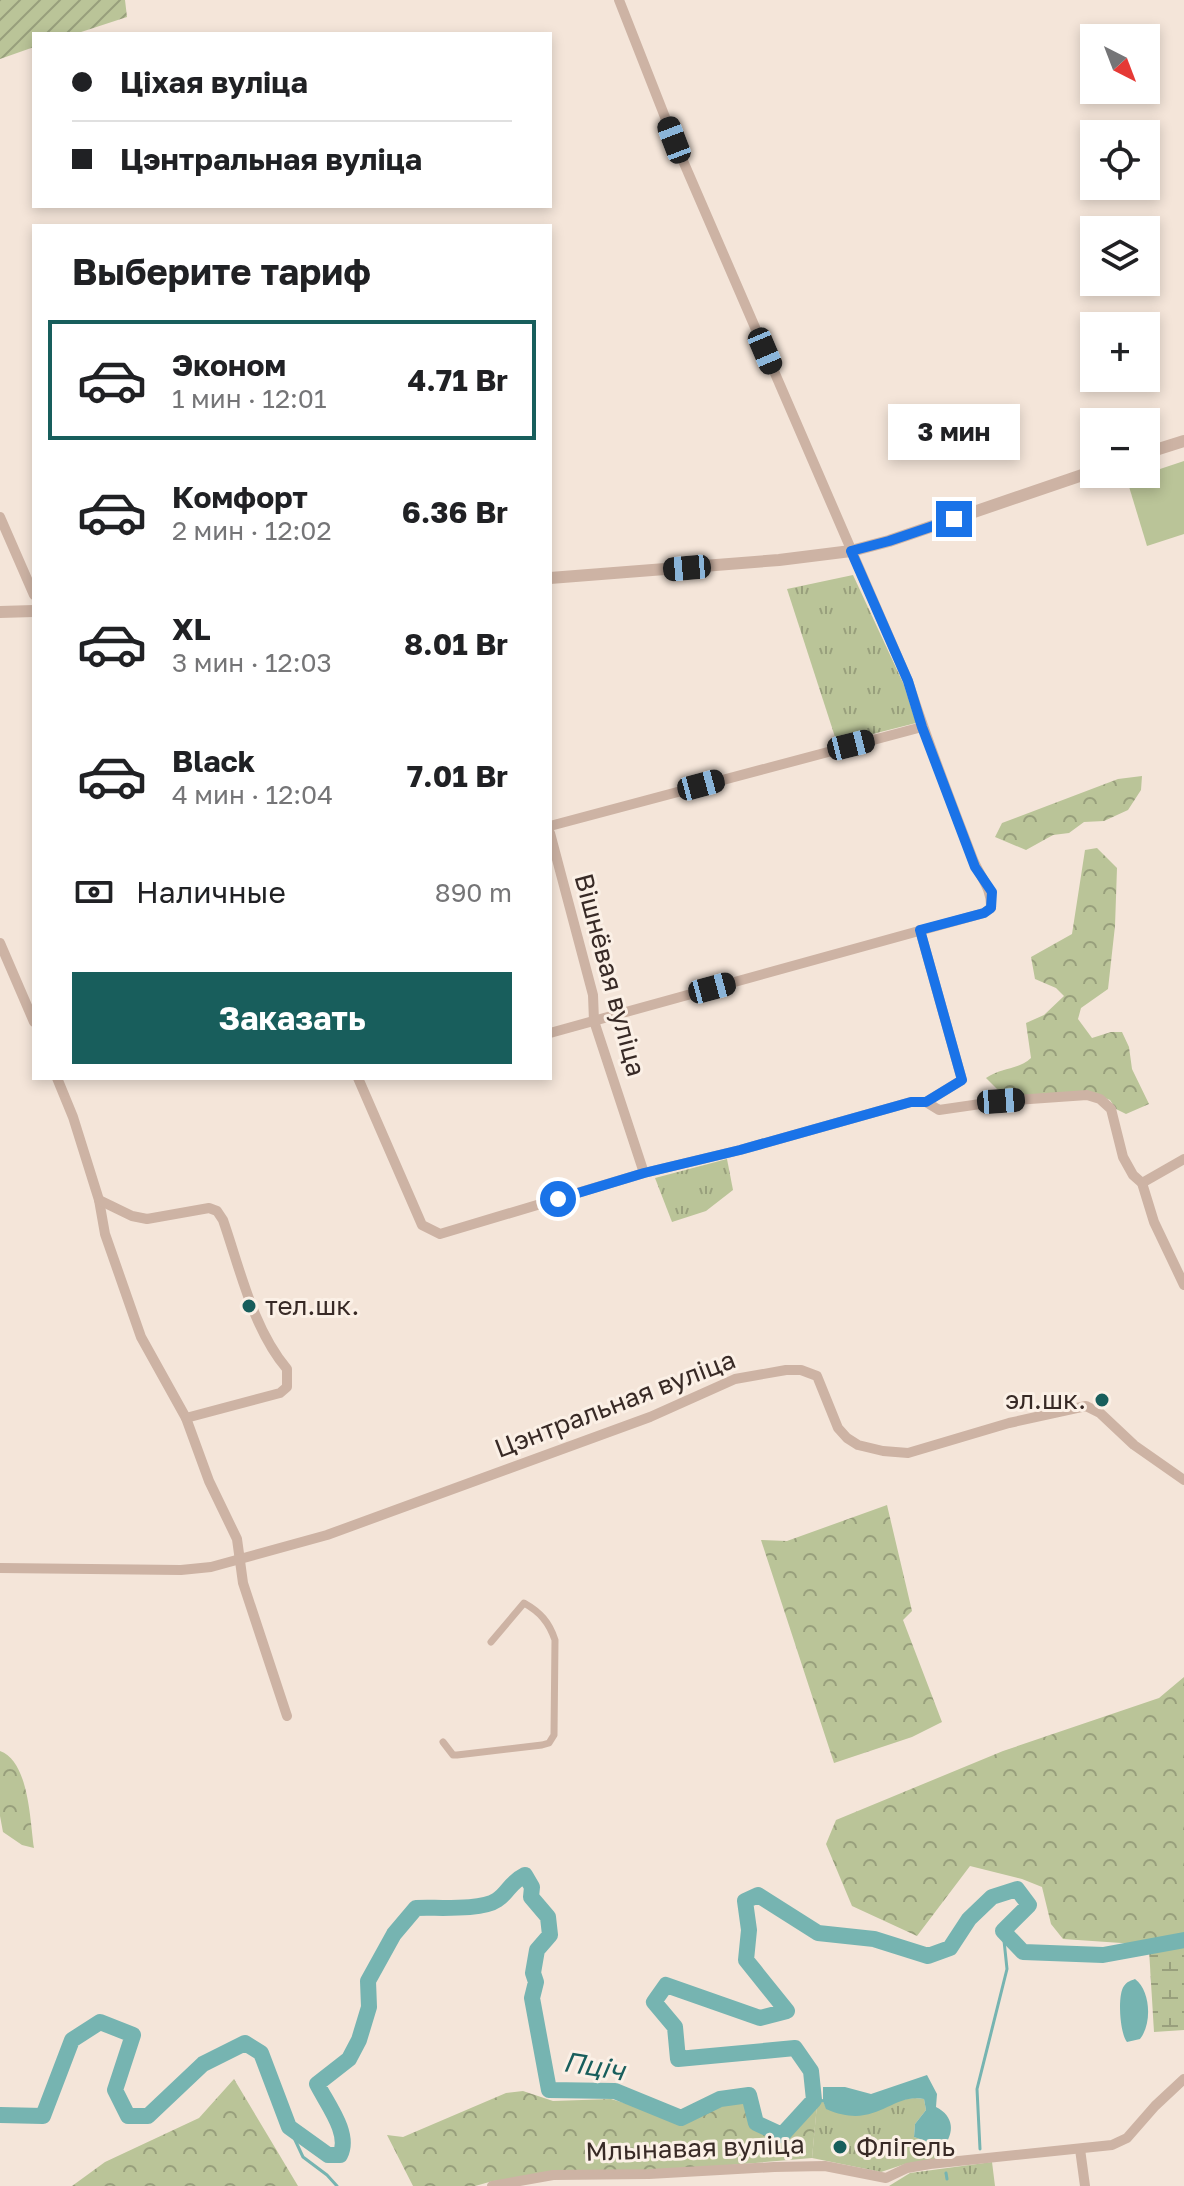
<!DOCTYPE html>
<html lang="ru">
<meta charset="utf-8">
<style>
body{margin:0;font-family:"Golos Text",sans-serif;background:#f2f2f2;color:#202124;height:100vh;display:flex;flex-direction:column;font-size:30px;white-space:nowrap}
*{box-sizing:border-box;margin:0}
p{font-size:26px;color:#757577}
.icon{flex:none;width:44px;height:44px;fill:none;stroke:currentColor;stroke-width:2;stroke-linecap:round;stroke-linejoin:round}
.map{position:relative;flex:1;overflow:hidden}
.panel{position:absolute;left:32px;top:224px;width:520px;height:856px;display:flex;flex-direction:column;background:#fff;border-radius:0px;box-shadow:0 4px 12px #0003}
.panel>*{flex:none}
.top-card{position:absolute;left:32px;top:32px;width:520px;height:176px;border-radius:0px;box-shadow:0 4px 12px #0003;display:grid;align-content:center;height:176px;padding:0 40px;background:#fff}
.needle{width:52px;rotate:138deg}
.fabs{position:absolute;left:1080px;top:24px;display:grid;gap:16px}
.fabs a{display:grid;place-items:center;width:80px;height:80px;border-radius:0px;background:#fff;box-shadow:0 4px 12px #0003;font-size:40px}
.end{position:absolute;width:36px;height:36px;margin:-18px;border:10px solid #1a73e8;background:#fff;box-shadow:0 0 0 4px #fff}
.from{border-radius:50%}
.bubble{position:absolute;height:56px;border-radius:0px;background:#fff;box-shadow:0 4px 12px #0003;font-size:26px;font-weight:700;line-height:56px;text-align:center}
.car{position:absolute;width:24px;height:48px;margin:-24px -12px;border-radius:10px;box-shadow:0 0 6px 2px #0007;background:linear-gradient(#222 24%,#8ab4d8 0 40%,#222 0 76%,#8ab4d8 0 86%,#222 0)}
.top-card b{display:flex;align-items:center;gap:28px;height:76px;font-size:30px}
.top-card b+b{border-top:2px solid #e0e0e0}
.top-card i{width:20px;height:20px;background:#202124}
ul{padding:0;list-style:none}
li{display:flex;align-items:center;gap:24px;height:120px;margin:0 16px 12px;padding:0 24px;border:4px solid transparent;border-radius:0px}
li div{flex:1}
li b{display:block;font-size:30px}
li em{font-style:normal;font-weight:700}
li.current{border-color:#185e5c}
li>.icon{width:72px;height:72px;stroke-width:1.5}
h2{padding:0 40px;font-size:36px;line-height:96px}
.pay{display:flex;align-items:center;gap:20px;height:88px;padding:0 40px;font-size:30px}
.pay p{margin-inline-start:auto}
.button{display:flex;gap:16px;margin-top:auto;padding:16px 40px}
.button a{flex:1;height:92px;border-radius:0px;background:#185e5c;color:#fff;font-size:32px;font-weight:700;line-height:92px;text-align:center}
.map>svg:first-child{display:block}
.grass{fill:url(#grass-tufts)}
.forest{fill:url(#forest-crowns)}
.wetland{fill:url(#wetland-marsh)}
.garden{fill:url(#garden-furrows)}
.pitch{fill:#bac498}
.water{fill:#76b4b1}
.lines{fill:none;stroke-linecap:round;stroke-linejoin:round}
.stream{stroke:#76b4b1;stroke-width:3}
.river{stroke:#76b4b1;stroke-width:16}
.pedestrian{stroke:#cdb3a4;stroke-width:7}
.minor{stroke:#cdb3a4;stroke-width:10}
.tertiary{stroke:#cdb3a4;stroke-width:12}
.route{stroke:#1a73e8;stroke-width:10}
.poi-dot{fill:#185e5c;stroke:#fbf0e6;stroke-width:3}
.labels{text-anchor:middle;stroke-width:6;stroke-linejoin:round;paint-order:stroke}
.street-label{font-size:26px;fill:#382a26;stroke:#fbf0e6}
.poi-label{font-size:26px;fill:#382a26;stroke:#fbf0e6;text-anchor:start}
.water-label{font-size:28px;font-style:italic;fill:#185e5c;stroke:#fbf0e6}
</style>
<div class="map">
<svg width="1184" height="2186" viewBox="0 0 1184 2186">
<defs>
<pattern id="grass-tufts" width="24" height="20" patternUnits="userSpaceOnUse" patternTransform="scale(2)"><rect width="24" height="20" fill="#bac498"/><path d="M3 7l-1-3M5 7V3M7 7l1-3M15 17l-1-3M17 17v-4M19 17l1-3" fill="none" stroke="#989f7c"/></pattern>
<pattern id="forest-crowns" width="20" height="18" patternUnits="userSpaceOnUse" patternTransform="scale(2)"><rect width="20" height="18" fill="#bac498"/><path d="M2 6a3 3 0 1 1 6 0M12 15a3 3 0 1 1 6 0" fill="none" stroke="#989f7c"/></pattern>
<pattern id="wetland-marsh" width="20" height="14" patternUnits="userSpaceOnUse" patternTransform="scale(2)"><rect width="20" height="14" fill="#bac498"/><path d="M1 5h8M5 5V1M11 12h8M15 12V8" fill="none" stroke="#989f7c"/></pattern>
<pattern id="garden-furrows" width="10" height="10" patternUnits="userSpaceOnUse" patternTransform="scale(2)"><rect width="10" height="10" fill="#bac498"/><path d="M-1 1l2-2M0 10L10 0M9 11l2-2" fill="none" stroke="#989f7c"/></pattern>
</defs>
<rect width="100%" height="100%" fill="#f4e5d9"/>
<g class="grass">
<polygon points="853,575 904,685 916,723 837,743 787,589"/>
<polygon points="727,1159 733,1190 706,1211 672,1222 655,1178"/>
<polygon points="915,2098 924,2099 926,2110 915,2124 914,2137 940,2146 942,2158 905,2164 881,2172 812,2158 817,2104 823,2101 827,2109"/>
<polygon points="992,2162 995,2186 889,2186 910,2173"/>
</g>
<g class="forest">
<polygon points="1142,776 1141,790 1128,810 1104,821 1084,822 1069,833 1053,835 1026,850 995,837 1002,823 1118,779"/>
<path d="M 1097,848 L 1117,868 L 1115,926 L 1108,989 L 1081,1008 L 1078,1019 L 1092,1038 L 1111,1032 L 1122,1032 L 1129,1047 L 1132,1069 L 1149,1104 L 1126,1114 L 1116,1109 L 1110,1100 L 1095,1094 L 1006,1098 L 986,1078 C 1002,1067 1018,1070 1031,1058 L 1026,1023 L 1044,1015 L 1064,996 L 1056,988 L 1035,979 L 1031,957 L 1072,934 L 1085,850 Z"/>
<polygon points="887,1505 912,1611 903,1620 942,1722 912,1737 834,1763 761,1540 787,1541"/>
<polygon points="1184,1677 1184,1936 1136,1944 1063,1939 1051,1924 1042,1887 1022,1879 970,1866 917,1936 852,1906 826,1844 836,1820 1003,1751 1159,1698"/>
<path d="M 0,1751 C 29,1761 30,1821 34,1848 L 22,1845 L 3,1832 L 0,1816 Z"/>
<polygon points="234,2079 298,2186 72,2186 105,2162 199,2118"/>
<polygon points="523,2091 553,2101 611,2099 681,2120 720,2101 747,2098 752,2124 783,2137 813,2104 817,2105 812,2158 650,2172 493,2181 475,2186 413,2186 387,2135 403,2137 506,2093"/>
</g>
<polygon class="wetland" points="1184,1943 1184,2030 1154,2032 1149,1950"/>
<polygon class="garden" points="0,0 125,0 127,17 75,34 34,34 34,47 0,59"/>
<polygon class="pitch" points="1184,461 1184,534 1147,546 1127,480"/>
<g class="water">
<path d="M 1135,1979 C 1151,1991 1152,2024 1140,2039 L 1127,2042 C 1120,2034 1117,1995 1124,1986 C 1128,1981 1130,1981 1135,1979 Z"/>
<path d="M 927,2075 L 937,2094 L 936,2107 C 954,2116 955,2133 943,2147 L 914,2137 L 915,2124 L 926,2110 L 924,2099 C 890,2093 876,2131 826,2109 L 823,2101 L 823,2087 L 845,2087 L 871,2094 Z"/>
</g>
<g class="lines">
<g class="stream">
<polyline points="814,2100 827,2101"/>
<polyline points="289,2127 303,2157 327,2175 337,2186"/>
<polyline points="980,2149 977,2089 1007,1969 1003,1931"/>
<polyline points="946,2173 947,2179"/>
</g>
<path class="river" d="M 0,2115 L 43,2116 L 72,2040 L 100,2022 L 133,2035 L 115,2090 L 128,2116 L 148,2116 L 203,2064 L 245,2043 L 261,2053 L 289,2127 L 328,2155 L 340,2155 C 351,2134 327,2104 317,2084 L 349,2059 L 359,2040 L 369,2007 L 368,1981 L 394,1934 L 416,1908 C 437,1907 481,1911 497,1900 C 509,1892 509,1883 525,1875 L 532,1887 L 531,1897 L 548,1917 L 550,1935 L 537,1950 L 533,1973 L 536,1982 L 532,1998 L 549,2090 L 615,2091 L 681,2118 L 720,2099 L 749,2095 L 756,2123 L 782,2135 L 814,2100 L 811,2071 L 795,2048 L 678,2059 L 675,2027 L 654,2002 L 666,1985 L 760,2018 L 787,2011 L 746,1960 L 749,1930 L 745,1901 L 758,1895 L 818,1933 L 874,1939 L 928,1956 L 950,1948 L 969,1919 L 992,1897 L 1017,1889 L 1029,1905 L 1003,1931 L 1023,1952 L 1103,1955 L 1184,1940"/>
<path class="pedestrian" d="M 443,1742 L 453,1755 L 457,1755 L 542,1745 L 549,1743 L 554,1735 L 555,1640 C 549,1622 540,1612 524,1603 L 491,1642"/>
<g class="minor">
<polyline points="0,517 34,595"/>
<polyline points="550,826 922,727"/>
<polyline points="550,833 593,995 594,1021 644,1173"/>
<polyline points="920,930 962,1080 926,1102"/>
<polyline points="0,943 34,1022"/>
<path d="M 550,1033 L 984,913 L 991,908 C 992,887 979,876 972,857 C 950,799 927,741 908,681 L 674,140 L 619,0"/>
<polyline points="57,1078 73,1117 99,1200 105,1234 141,1337 186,1418 209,1481 237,1539 243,1583 287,1716"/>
<polyline points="358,1078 422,1225 440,1234 644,1173 740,1150 911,1102 926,1102"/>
<polyline points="926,1102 939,1110 1001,1101 1087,1095 1100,1099 1111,1109 1123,1157 1133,1175 1142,1183 1154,1222 1184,1285"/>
<polyline points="1142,1183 1184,1159"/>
<path d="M 99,1200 L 132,1216 L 147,1219 L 209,1208 L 217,1211 L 223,1220 C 240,1269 253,1329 287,1369 L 287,1387 L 280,1393 L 186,1418"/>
<polyline points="0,1568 181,1570 211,1567 327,1535 650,1417 735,1379 786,1370 801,1370 817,1376 838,1428 847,1438 858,1445 883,1451 908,1453 1009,1423 1086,1406 1100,1413 1134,1445 1184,1480"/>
<polyline points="1080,2149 1085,2186"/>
<polyline points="492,2186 553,2175 649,2174 774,2167 825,2166 886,2178 907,2168 930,2164 1112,2145 1127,2138 1155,2106 1184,2079"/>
</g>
<g class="tertiary">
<polyline points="1146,453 1184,441"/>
<polyline points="550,578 779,560 851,551 889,541 1094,471"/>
<polyline points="0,612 34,611"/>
</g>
</g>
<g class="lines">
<polyline class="route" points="558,1199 644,1173 740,1150 911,1102 926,1102 962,1080 920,930 984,913 991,908 992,892 975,867 922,727 908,681 851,551 889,541 954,519"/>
</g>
<g class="poi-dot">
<circle cx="249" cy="1306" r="8"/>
<circle cx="1102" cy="1400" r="8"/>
<circle cx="840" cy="2147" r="8"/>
</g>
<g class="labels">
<g class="street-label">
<text transform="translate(610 975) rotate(75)" y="9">Вішнёвая вуліца</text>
<text transform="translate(615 1404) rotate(-21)" y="9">Цэнтральная вуліца</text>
<text transform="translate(695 2148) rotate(-2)" y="9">Млынавая вуліца</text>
</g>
<g class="poi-label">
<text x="265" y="1315">тел.шк.</text>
<text x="1086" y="1409" text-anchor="end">эл.шк.</text>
<text x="856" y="2156">Флігель</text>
</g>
<g class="water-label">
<text transform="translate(594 2066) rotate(9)" y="10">Пціч</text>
</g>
</g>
</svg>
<div class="fabs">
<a><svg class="needle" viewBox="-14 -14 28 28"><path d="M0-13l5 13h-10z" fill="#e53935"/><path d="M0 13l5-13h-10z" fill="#757577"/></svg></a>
<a><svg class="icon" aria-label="locate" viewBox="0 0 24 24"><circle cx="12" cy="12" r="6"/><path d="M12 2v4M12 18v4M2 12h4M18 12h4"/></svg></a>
<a><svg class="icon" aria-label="layers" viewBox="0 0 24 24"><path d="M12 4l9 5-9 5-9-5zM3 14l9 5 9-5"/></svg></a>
<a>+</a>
<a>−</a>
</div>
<i class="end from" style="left:558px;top:1199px"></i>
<i class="end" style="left:954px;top:519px"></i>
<div class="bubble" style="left:888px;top:404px;width:132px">3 мин</div>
<i class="car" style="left:674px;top:140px;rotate:339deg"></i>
<i class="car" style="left:765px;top:351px;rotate:157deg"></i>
<i class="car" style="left:687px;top:568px;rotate:265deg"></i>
<i class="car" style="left:851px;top:745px;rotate:76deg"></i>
<i class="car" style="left:701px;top:785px;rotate:75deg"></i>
<i class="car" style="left:712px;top:988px;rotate:75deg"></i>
<i class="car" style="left:1001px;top:1101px;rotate:86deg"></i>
<div class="top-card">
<b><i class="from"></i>Ціхая вуліца</b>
<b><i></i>Цэнтральная вуліца</b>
</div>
<section class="panel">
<h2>Выберите тариф</h2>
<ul>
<li class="current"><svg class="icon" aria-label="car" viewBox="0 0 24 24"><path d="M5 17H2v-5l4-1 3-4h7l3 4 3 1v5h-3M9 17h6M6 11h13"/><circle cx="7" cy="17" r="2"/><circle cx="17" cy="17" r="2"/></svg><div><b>Эконом</b><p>1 мин · 12:01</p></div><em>4.71 Br</em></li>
<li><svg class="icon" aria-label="car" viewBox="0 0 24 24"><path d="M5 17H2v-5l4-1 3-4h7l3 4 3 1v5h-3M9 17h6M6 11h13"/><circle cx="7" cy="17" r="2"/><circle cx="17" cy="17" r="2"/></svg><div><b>Комфорт</b><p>2 мин · 12:02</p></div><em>6.36 Br</em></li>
<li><svg class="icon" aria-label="car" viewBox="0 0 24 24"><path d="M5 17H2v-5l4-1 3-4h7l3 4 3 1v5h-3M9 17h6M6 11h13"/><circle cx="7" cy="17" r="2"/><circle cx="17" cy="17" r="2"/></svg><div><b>XL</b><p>3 мин · 12:03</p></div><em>8.01 Br</em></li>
<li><svg class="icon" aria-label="car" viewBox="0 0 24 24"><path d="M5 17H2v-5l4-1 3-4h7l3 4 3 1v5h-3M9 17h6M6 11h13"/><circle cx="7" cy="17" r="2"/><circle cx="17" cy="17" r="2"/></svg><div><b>Black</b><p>4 мин · 12:04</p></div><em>7.01 Br</em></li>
</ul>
<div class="pay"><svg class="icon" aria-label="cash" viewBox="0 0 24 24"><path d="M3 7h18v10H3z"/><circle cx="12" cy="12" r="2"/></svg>Наличные<p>890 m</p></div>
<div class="button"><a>Заказать</a></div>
</section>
</div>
